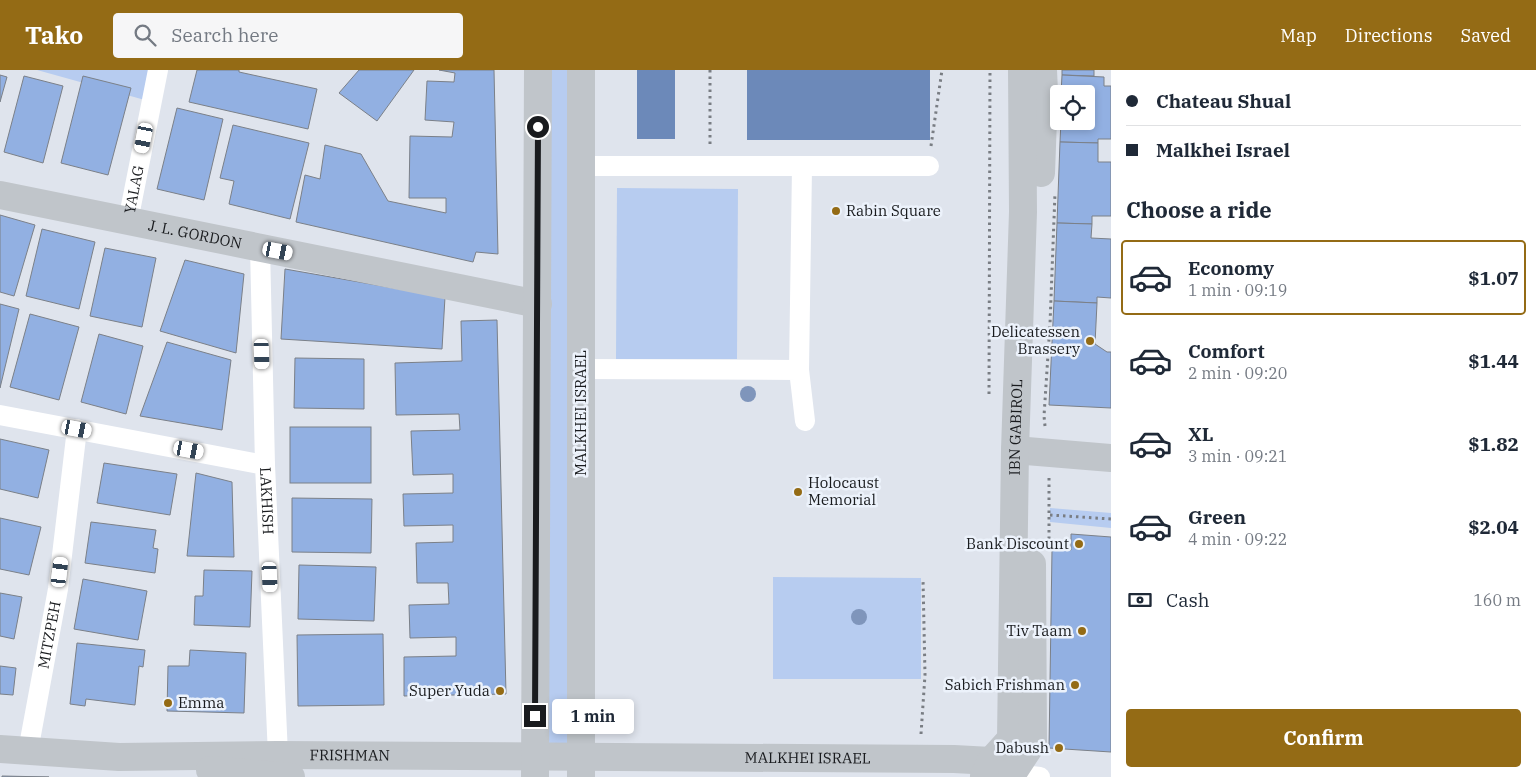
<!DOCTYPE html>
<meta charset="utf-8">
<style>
body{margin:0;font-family:"IBM Plex Serif",serif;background:#f6f6f7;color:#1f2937;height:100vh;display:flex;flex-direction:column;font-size:19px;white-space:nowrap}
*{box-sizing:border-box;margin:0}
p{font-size:16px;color:#747a83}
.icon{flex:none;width:28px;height:28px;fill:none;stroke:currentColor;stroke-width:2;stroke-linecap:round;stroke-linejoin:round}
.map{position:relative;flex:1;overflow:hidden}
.sheet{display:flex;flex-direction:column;background:#fff;width:425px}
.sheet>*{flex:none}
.banner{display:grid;align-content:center;height:110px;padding:0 15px;background:#fff}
.buttons{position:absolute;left:1050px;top:15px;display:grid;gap:10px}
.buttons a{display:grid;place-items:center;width:45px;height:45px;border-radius:5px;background:#fff;box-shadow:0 2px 8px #0003;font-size:25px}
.end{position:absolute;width:22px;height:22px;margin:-11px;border:6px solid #191b1e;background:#fff;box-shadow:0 0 0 2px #fff}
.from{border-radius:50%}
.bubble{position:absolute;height:35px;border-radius:5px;background:#fff;box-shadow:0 2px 8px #0003;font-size:16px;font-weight:700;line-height:35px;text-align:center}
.car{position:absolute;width:15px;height:30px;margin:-15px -8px;border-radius:6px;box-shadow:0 0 4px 1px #0007;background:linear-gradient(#fff 24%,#345 0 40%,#fff 0 76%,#345 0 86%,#fff 0)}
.banner b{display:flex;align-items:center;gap:18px;height:48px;font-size:19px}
.banner b+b{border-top:1px solid #e0e1e3}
.banner i{width:12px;height:12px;background:#1f2937}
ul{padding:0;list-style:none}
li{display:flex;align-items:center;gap:15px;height:75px;margin:0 10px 8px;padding:0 5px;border:2px solid transparent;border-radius:5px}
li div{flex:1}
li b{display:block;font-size:19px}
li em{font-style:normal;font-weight:700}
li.selected{border-color:#946b15}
li>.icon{width:45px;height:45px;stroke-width:1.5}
h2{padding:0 15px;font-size:22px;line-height:60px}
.pay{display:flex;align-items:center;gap:12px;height:55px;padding:0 15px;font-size:19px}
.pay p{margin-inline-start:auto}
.action{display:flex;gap:10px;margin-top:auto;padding:10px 15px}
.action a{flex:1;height:58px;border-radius:5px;background:#946b15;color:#fff;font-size:20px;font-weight:700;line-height:58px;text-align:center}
header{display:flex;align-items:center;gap:30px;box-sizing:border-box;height:70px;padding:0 25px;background:#946b15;color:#fff}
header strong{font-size:24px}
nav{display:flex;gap:28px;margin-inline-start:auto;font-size:18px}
.search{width:350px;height:45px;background:#f6f6f7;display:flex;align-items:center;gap:12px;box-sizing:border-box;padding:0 18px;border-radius:5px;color:#747a83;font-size:19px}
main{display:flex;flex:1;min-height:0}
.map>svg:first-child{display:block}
.green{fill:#b7ccf0}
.water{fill:#6c89b9}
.pier{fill:#dfe4ed}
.building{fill:#92b0e2;stroke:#7b8088}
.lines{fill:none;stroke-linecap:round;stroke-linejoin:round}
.path{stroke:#797d83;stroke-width:3;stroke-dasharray:2.5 4;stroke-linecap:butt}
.street{stroke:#fff;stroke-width:20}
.secondary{stroke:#c0c5ca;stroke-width:28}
.tree{fill:#7f95bb}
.route{stroke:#191b1e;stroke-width:6}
.poi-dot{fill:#946b15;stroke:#ecf2fb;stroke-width:2}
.labels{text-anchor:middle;stroke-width:5;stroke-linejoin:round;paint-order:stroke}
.street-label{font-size:15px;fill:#191b1e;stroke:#ecf2fb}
.poi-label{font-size:15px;fill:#191b1e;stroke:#ecf2fb;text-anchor:end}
</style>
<header>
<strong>Tako</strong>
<div class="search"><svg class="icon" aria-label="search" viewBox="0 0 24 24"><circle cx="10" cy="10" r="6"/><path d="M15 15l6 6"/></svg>Search here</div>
<nav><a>Map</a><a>Directions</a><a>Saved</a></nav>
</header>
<main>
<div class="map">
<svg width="1111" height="707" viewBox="0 0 1111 707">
<rect width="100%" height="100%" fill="#dfe4ed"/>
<g class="green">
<polygon points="37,0 158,0 152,32"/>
<polygon points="542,0 577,0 574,677 541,677"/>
<polygon points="617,118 738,119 737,289 616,289"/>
<polygon points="1050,438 1111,443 1111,458 1050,452"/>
<polygon points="773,507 921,508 921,609 773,609"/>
</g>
<polygon class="water" points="637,0 930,0 930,70 747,70 747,57 675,57 675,69 637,69"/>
<polygon class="pier" points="675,0 747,0 747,73 744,71 744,59 678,59 678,70 675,72"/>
<g class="building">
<polygon points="197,0 239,0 239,2 317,19 308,59 189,32"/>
<polygon points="359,0 414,0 377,51 339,23"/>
<polygon points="439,0 494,0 498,184 476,182 473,192 296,152 305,105 320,109 325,75 361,84 388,131 446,143 446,128 409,128 410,66 452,67 454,52 425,50 427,11 454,12 455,3"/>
<polygon points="1062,0 1094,0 1094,6 1062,5"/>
<polygon points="0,5 7,7 0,32"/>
<polygon points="1062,5 1104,7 1104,16 1111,16 1111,69 1098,69 1098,73 1060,72 1061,51 1086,51 1086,24 1061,24"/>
<polygon points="24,6 63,16 43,93 4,82"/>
<polygon points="83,6 131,18 108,105 61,93"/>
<polygon points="177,38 223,49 204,130 157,119"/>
<polygon points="233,55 309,73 290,149 229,134 234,111 220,108"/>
<polygon points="1060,72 1098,73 1098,92 1111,92 1111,146 1092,146 1092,154 1057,153"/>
<polygon points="0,145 35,155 14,226 0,222"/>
<polygon points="1057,153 1092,154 1091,168 1111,169 1111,228 1097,227 1097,233 1054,231"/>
<polygon points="42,159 95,172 79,239 26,226"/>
<polygon points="105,178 156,188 142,257 90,246"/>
<polygon points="185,190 244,204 236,283 160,261"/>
<polygon points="285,199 445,227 442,279 281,269"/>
<polygon points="1054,231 1097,233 1095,274 1107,282 1111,282 1111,338 1049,335"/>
<polygon points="0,234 19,239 0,318"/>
<polygon points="30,244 79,257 59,330 10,317"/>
<polygon points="497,250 506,624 404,626 404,587 456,586 456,567 410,568 409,535 449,534 448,513 417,513 416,473 453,472 453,455 404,456 403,424 453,423 453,404 413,405 411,361 460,360 459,344 396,345 395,293 462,291 461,251"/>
<polygon points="99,264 143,276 126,344 81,332"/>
<polygon points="167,272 231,290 222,360 140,346"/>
<polygon points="295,288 364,289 364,339 294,338"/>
<rect x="290" y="357" width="81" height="56"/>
<polygon points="0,369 49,380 38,428 0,419"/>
<polygon points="104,393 177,404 170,445 97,433"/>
<polygon points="196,403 232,412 234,487 187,486"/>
<polygon points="292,428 372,429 371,483 292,482"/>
<polygon points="0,448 41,457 29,505 0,499"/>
<polygon points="91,452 156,460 153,478 158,479 155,503 85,493"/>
<polygon points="1071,464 1111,467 1111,682 1049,678 1052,480 1071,480"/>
<polygon points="299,495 376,497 374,551 298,549"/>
<polygon points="204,500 252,501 250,557 194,555 195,526 203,526"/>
<polygon points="83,509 147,521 138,570 74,559"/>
<polygon points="0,523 22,527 14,569 0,566"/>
<polygon points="383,564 384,635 298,636 297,565"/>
<polygon points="77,573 145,580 143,597 139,596 135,635 86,629 85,636 70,634"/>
<polygon points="190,580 246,583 244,643 167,641 168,596 189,596"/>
<polygon points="0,596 16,598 13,625 0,624"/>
<polygon points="2,706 49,707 2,707"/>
</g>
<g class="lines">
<g class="path">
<polyline points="710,74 710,0"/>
<polyline points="931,76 942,0"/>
<polyline points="989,324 990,0"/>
<polyline points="1045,356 1044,346 1050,254 1055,123"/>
<polyline points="1049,408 1049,476"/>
<polyline points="1050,445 1111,449"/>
<polyline points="921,664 925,605 923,509"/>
</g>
<g class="street">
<polyline points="581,96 929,96"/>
<path id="s1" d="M 128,151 L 158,0"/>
<path id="s2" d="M 260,177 L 265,395 L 278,685"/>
<polyline points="581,299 799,300 805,351"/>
<polyline points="799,300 802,97"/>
<polyline points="0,345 265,395"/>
<path id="s3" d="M 28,681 L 58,519 L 77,359"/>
<polyline points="1012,704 1040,707"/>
</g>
<g class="secondary">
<polyline points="1041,103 1044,22 1043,0"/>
<path id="s4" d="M 0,125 L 538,234"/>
<polyline points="1015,380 1111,388"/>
<path id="s5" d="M 0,679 L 119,687 L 278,685 L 954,689 L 991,691 L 1012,704"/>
<polyline points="210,700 291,707"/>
<path id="s6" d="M 984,706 L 991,691 L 1011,669 L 1015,380 L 1023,142 L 1022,0"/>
<polyline points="535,707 538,0"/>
<polyline points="581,707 581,0"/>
<polyline points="1012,707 1012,704 1033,672 1032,494"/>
</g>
</g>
<g class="tree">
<circle cx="748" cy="324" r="8"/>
<circle cx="859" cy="547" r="8"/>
</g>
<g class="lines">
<polyline class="route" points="535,646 538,57"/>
</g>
<g class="poi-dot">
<circle cx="836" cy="141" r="5"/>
<circle cx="1090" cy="271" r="5"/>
<circle cx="798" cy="422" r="5"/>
<circle cx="1079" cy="474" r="5"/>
<circle cx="1082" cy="561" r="5"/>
<circle cx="1075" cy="615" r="5"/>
<circle cx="500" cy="621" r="5"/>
<circle cx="168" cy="633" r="5"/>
<circle cx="1059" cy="678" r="5"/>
</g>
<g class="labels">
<g class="street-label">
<text dy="5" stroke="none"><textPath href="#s1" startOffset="32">YALAG</textPath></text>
<text dy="5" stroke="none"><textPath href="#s4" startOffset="199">J. L. GORDON</textPath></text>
<text transform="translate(581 343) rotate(-90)" y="5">MALKHEI ISRAEL</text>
<text dy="5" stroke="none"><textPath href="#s6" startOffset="358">IBN GABIROL</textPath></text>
<text dy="5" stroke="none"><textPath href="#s2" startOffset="254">LAKHISH</textPath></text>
<text dy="5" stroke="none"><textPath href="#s3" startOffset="118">MITZPEH</textPath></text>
<text dy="5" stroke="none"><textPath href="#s5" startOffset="350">FRISHMAN</textPath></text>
<text dy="5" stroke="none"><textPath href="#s5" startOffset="808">MALKHEI ISRAEL</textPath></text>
</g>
<g class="poi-label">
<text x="846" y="146" text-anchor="start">Rabin Square</text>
<text x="1080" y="267">Delicatessen<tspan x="1080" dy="17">Brassery</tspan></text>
<text x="808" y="418" text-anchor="start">Holocaust<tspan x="808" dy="17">Memorial</tspan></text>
<text x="1069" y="479">Bank Discount</text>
<text x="1072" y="566">Tiv Taam</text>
<text x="1065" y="620">Sabich Frishman</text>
<text x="490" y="626">Super Yuda</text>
<text x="178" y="638" text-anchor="start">Emma</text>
<text x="1049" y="683">Dabush</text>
</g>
</g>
</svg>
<div class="buttons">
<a><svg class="icon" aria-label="locate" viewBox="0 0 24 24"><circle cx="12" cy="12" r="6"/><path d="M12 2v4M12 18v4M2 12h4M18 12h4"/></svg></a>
</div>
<i class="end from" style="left:538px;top:57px"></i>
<i class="end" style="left:535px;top:646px"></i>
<div class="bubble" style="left:552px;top:629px;width:82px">1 min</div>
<i class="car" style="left:144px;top:68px;rotate:191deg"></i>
<i class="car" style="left:278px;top:181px;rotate:101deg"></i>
<i class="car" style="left:262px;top:284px;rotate:178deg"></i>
<i class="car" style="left:77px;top:359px;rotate:101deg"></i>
<i class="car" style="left:189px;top:380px;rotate:101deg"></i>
<i class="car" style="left:60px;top:502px;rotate:7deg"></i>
<i class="car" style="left:270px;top:507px;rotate:177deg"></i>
</div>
<section class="sheet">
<div class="banner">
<b><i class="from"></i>Chateau Shual</b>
<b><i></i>Malkhei Israel</b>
</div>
<h2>Choose a ride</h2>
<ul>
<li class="selected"><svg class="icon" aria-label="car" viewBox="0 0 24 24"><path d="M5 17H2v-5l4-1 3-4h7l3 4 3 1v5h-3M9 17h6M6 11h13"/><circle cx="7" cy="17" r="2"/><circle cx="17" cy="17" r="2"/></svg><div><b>Economy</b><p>1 min · 09:19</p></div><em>$1.07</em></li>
<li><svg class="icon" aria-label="car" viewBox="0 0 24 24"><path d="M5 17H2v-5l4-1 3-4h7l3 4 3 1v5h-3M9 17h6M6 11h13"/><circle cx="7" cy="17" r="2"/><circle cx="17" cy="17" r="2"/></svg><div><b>Comfort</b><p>2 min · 09:20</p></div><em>$1.44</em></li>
<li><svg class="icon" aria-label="car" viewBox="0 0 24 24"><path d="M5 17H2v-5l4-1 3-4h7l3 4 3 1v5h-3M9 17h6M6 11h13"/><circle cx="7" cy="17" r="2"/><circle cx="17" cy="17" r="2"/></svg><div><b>XL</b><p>3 min · 09:21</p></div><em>$1.82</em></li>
<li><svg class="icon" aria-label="car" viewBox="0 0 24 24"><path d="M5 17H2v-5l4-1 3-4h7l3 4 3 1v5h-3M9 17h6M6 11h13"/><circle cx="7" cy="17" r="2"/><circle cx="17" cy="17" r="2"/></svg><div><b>Green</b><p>4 min · 09:22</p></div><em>$2.04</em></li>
</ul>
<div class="pay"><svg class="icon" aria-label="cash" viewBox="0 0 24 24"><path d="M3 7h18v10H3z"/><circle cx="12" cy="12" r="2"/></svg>Cash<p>160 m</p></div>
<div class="action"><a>Confirm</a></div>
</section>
</main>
